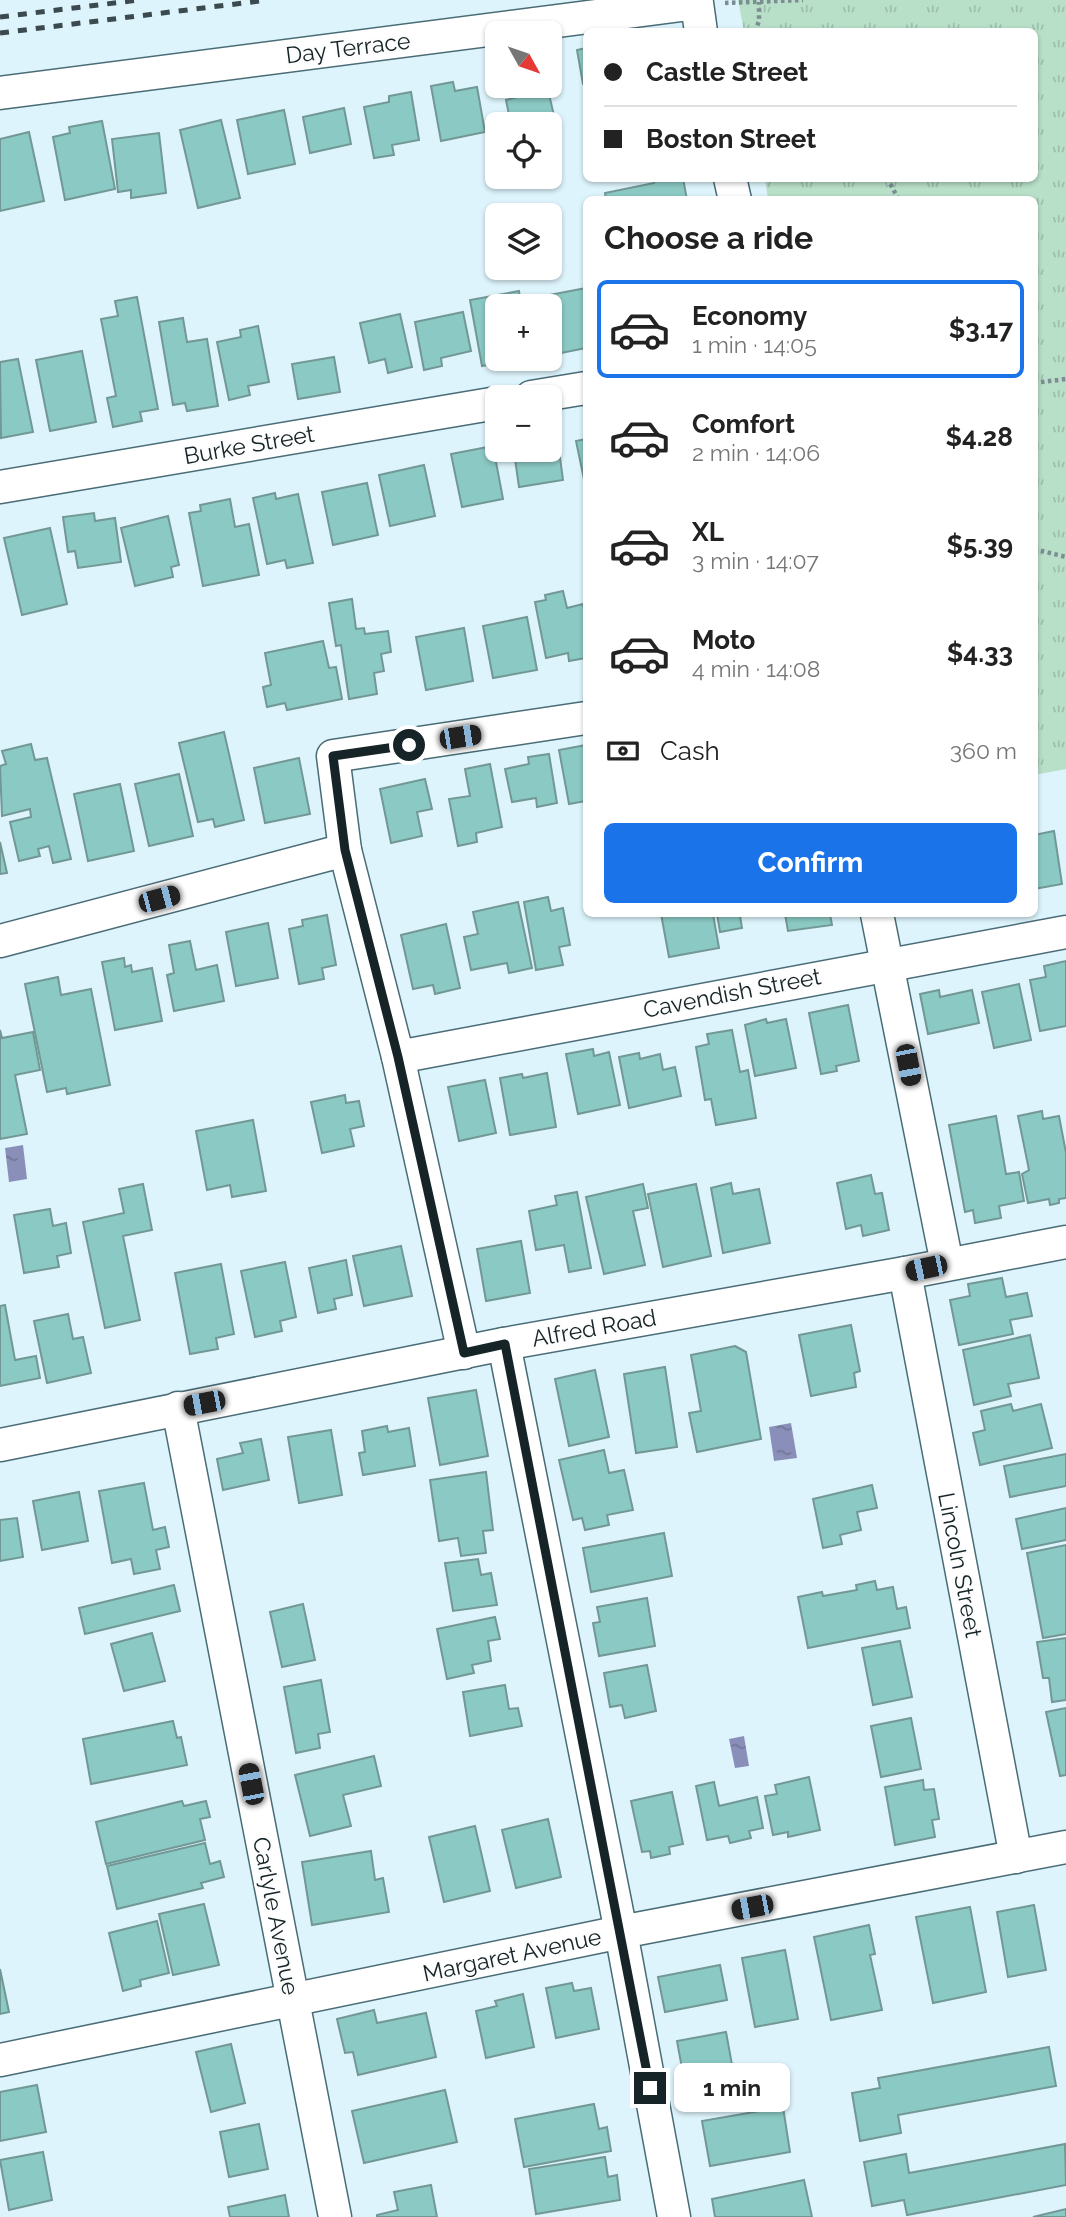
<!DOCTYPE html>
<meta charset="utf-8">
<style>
body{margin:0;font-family:Raleway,sans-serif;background:#f6f6f6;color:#222;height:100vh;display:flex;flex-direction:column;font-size:26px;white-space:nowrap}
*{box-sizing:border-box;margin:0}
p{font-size:23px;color:#767676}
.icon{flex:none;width:38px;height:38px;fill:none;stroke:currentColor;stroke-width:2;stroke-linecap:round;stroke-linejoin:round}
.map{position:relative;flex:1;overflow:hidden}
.sheet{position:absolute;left:583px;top:196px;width:455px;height:721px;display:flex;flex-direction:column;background:#fff;border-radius:10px;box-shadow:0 2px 5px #0004}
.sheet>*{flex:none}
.guide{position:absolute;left:583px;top:28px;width:455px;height:154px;border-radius:10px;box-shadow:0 2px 5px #0004;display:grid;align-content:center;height:154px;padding:0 21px;background:#fff}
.needle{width:46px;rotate:130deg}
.fabs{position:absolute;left:485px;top:21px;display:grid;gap:14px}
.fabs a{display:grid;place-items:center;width:77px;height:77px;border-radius:10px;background:#fff;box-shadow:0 2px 5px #0004;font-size:35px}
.end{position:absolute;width:32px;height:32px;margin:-16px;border:9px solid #162428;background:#fff;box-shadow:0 0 0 4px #fff}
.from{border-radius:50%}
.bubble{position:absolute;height:49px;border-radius:10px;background:#fff;box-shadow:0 2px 5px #0004;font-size:23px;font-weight:700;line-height:49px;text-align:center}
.car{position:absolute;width:21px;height:42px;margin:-21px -10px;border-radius:9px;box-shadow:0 0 5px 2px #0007;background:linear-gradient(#222 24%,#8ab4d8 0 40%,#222 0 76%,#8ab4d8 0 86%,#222 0)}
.guide b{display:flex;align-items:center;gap:24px;height:66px;font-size:26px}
.guide b+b{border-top:2px solid #e0e0e0}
.guide i{width:18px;height:18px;background:#222}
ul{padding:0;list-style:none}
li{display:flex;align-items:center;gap:21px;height:98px;margin:0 14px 10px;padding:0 7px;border:4px solid transparent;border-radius:10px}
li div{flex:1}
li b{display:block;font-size:26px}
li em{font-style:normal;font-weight:700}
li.on{border-color:#1a73e8}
li>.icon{width:63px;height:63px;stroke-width:1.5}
h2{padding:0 21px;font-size:32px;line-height:84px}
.pay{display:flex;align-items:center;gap:18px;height:77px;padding:0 21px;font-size:26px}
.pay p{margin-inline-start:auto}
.button{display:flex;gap:14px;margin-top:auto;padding:14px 21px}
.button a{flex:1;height:80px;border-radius:10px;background:#1a73e8;color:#fff;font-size:28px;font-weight:700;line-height:80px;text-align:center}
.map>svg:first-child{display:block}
.park{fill:url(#park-tufts)}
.water{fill:url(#water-ripples)}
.building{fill:#8bc9c4;stroke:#729895;stroke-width:2}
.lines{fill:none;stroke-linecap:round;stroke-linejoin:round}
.minor-casing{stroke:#496c76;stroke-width:35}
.path{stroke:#7b8d93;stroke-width:4.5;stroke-dasharray:3.5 3.5;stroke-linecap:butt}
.minor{stroke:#fff;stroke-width:32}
.rail{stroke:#3a4a4e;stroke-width:5;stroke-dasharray:9 9;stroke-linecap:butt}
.route{stroke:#162428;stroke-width:9}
.labels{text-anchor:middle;stroke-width:5;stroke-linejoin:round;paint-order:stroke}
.street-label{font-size:23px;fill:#162428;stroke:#fdfdfd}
</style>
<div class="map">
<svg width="1066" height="2217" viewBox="0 0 1066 2217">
<defs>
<pattern id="park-tufts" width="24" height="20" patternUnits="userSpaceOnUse" patternTransform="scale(1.75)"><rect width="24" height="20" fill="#b8dfc8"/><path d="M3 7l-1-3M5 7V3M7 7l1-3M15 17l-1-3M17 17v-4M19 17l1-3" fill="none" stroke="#9dbfac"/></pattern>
<pattern id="water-ripples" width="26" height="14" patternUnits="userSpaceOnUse" patternTransform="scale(1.75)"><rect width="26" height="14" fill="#8a8fba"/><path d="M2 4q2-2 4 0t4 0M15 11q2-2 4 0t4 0" fill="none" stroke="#707597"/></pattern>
</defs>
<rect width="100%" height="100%" fill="#def4fc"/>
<polygon class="park" points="738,0 1066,0 1066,769 1034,775 1034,200 768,199 765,179 1034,178 1034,32 744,31"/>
<g class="water">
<polygon points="23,1145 27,1179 9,1182 5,1148"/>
<polygon points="791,1423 797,1458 774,1461 769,1427"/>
<polygon points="744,1736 749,1766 735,1768 729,1739"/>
</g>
<g class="building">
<polygon points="586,48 586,84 583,84 577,50"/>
<polygon points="453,82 455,91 477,87 485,132 441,141 431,86"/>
<polygon points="519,86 547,86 557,128 550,130 550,124 506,124 504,116 509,115 506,100 521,96"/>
<polygon points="411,92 419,140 392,145 394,155 374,158 364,107 389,102 389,96"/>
<polygon points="344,108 351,144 310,153 303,117"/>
<polygon points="284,110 295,164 248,174 237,120"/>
<polygon points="221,120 240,198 198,208 180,130"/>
<polygon points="102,121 115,189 65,200 53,137 70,133 69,127"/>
<polygon points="29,132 44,201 0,211 0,139"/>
<polygon points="159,133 166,193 131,198 131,190 118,192 112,139"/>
<polygon points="653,178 683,178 687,200 606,200 605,193 654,183"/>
<polygon points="586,288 586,348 556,354 550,324 550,306 546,306 544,296"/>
<polygon points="519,291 521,306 497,306 497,359 514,360 482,366 470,300"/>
<polygon points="137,297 158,409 140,412 142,421 113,427 107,398 116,396 101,319 118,316 115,301"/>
<polygon points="463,312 471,351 441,358 442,366 424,370 415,322"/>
<polygon points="400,314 412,367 388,373 385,359 369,363 360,323"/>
<polygon points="183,318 187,342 207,339 218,406 187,411 185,403 173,405 159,322"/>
<polygon points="258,326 269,382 248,386 250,395 229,400 217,342 241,337 240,330"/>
<polygon points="82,351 96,422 50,431 36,360"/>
<polygon points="334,357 340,392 298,399 292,364"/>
<polygon points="18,359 33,432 1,438 0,362"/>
<polygon points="557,435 563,480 519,487 514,452 550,450 550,436"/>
<polygon points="586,439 586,483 585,484 576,441"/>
<polygon points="493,446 503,499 462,507 451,454"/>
<polygon points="424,465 435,516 390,526 379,475"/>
<polygon points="367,483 378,535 333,545 322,492"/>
<polygon points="275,493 276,499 298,494 313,563 287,568 285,560 267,564 253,498"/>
<polygon points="230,499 235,527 249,524 259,575 203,586 189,513 201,511 200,505"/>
<polygon points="94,513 95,521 115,518 121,562 78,568 75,551 68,552 63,517"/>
<polygon points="168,516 179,565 171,567 173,577 135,586 121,528"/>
<polygon points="50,528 67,604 22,615 4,538"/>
<polygon points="563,591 567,608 583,604 586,619 586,658 569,661 568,653 546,658 535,602 546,600 545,595"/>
<polygon points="352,599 356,629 364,628 365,634 388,631 391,652 381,654 384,671 374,673 377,694 349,699 341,645 336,646 329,603"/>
<polygon points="527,617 537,670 493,678 483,626"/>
<polygon points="464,628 473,681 426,690 416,637"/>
<polygon points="323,641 329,668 336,667 342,699 287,710 285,703 267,707 263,687 271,685 265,653"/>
<polygon points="224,732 244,820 215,827 213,819 198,822 179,743"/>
<polygon points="31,744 35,760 47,758 71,859 53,863 49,846 38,849 40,856 19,861 10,822 31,817 30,809 2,816 0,766 6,764 2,751"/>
<polygon points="586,745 586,801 569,804 559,750"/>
<polygon points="549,754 557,803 537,807 536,798 512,802 505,769 529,764 528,757"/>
<polygon points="299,758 310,814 265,823 254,768"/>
<polygon points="490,764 502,827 476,833 477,842 458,846 449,799 470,796 465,769"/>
<polygon points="179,774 193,836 149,846 135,784"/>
<polygon points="425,779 432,809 417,812 422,836 391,843 380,789"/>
<polygon points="120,784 134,851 88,861 74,794"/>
<polygon points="1054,831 1062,884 1034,889 1034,835"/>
<polygon points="0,842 7,873 0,874"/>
<polygon points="548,897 551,911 563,908 570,945 559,947 563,965 536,970 524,902"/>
<polygon points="518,902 532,968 509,973 507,963 471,970 464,937 478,934 473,912"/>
<polygon points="661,914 713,914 719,948 669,957"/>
<polygon points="717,914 754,914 740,916 742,928 720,932"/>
<polygon points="785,914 830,914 832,925 788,931"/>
<polygon points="327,915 336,965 322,968 324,979 299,984 289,929 303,926 302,920"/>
<polygon points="268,923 278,978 236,986 226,932"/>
<polygon points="446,924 460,988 435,994 433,985 413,989 401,935"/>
<polygon points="190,941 196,970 217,965 224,1001 174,1011 167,975 174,973 169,945"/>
<polygon points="124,958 125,967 131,965 132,972 152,968 162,1021 115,1030 102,962"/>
<polygon points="1066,961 1066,1026 1040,1031 1030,980 1046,977 1044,966"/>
<polygon points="58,977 61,995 91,989 110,1085 67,1094 66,1088 47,1092 25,984"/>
<polygon points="1019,984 1031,1040 994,1048 982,992"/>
<polygon points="939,990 940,997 972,990 979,1023 928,1034 920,994"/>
<polygon points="848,1005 859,1061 836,1066 837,1071 821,1074 809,1013"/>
<polygon points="766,1019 767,1023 786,1019 796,1068 755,1076 745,1025"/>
<polygon points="0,1030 2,1038 33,1032 40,1070 15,1075 27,1134 0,1139"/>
<polygon points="732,1030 740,1072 748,1070 756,1118 716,1125 711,1099 705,1100 696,1047 709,1044 707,1034"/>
<polygon points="593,1049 594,1056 609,1052 620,1105 578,1114 566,1054"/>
<polygon points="639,1053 640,1059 660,1054 663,1070 675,1067 681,1096 629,1108 619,1057"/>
<polygon points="547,1073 556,1127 510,1135 500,1078 522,1074 523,1078"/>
<polygon points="485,1080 496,1133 459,1141 448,1087"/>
<polygon points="345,1095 346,1103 359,1101 364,1126 350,1129 354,1146 322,1153 311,1102"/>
<polygon points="1042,1111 1043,1119 1059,1116 1066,1153 1066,1198 1059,1199 1059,1203 1050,1205 1049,1199 1028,1203 1022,1174 1029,1170 1018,1116"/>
<polygon points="996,1116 1006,1174 1019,1172 1024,1201 999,1206 1001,1218 975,1223 973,1210 965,1212 949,1125"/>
<polygon points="253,1120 266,1191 232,1197 230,1185 207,1190 196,1131"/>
<polygon points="871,1175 875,1194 882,1193 889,1230 863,1236 861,1225 846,1229 837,1183"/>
<polygon points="731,1183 733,1194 759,1189 770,1243 723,1253 711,1188"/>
<polygon points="143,1184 152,1230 123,1236 140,1320 105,1328 83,1222 124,1213 119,1189"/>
<polygon points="643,1184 648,1208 633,1211 645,1265 604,1274 586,1197"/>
<polygon points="696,1184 711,1256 663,1267 648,1194"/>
<polygon points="577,1192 591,1268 569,1272 564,1245 536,1250 529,1211 557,1205 555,1196"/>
<polygon points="50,1209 53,1226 66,1223 71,1253 57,1256 59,1267 24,1273 14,1215"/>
<polygon points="521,1241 530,1293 486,1301 477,1249"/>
<polygon points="401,1246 412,1296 364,1306 353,1256"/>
<polygon points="346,1260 352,1295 334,1299 336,1309 318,1313 309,1268"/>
<polygon points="285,1262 296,1317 280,1321 282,1331 255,1337 241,1271"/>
<polygon points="221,1264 234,1334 216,1338 218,1349 190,1354 175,1273"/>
<polygon points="1002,1278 1006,1297 1027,1293 1032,1316 1010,1320 1013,1334 959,1345 950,1300 970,1296 968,1284"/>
<polygon points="5,1305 15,1360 36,1356 40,1378 0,1386 0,1306"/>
<polygon points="68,1314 73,1339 83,1337 91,1373 47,1383 34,1321"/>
<polygon points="851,1325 860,1371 854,1373 856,1387 811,1396 799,1335"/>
<polygon points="1030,1335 1039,1378 1008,1384 1011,1396 974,1405 963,1350"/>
<polygon points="735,1346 746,1352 761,1439 697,1452 689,1413 701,1411 691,1355"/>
<polygon points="665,1367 677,1447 636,1453 624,1374"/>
<polygon points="595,1370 609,1437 569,1446 555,1379"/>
<polygon points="476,1390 488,1456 440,1465 428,1398"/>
<polygon points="1011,1404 1013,1411 1041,1404 1052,1448 980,1465 973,1433 985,1430 981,1411"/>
<polygon points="387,1426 388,1432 409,1428 415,1466 363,1475 359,1453 365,1452 362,1431"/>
<polygon points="331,1430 342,1495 299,1503 288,1437"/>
<polygon points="261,1439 269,1480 223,1490 217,1459 243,1453 240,1443"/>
<polygon points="604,1450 609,1473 624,1470 633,1510 607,1515 609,1525 585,1530 582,1518 573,1520 559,1460"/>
<polygon points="1066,1454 1066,1486 1010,1497 1004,1466"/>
<polygon points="486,1472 493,1530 483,1531 486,1553 461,1556 458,1538 439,1541 430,1480"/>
<polygon points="144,1483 153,1530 165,1527 169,1547 156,1550 160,1569 134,1574 131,1559 112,1563 99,1491"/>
<polygon points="872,1485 877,1508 857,1512 861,1530 840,1535 842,1544 823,1548 813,1499"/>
<polygon points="79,1492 88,1541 42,1550 33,1501"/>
<polygon points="1066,1508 1066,1540 1022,1549 1016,1519"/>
<polygon points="17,1518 23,1557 0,1561 0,1520"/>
<polygon points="664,1533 672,1576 591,1592 583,1548"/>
<polygon points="1066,1545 1066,1634 1043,1638 1027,1553"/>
<polygon points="478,1559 481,1575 491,1573 497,1605 453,1611 445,1563"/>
<polygon points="875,1581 877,1590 893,1587 897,1609 906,1607 910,1628 808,1648 798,1597 822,1592 823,1596 857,1590 856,1585"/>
<polygon points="174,1585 180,1611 85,1634 79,1608"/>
<polygon points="647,1598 655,1646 599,1656 593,1623 600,1622 597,1607"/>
<polygon points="303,1604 315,1660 282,1667 270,1612"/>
<polygon points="495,1617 500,1639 488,1641 491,1661 472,1665 474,1673 447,1679 437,1629"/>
<polygon points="152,1633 165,1681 124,1691 111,1644"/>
<polygon points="1066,1638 1066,1700 1052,1702 1049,1678 1043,1678 1037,1642"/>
<polygon points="900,1641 912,1697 873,1705 862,1648"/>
<polygon points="647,1665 656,1711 625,1718 622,1705 610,1707 604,1673"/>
<polygon points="321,1680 330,1732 318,1734 320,1748 296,1753 284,1687"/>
<polygon points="505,1685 509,1709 518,1708 522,1726 470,1736 463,1692"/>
<polygon points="1066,1708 1066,1775 1060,1776 1046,1712"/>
<polygon points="911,1718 921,1769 881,1777 871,1726"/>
<polygon points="173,1721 177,1738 181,1737 187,1765 91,1784 83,1739"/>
<polygon points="374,1756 381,1786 343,1795 351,1826 310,1836 295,1775"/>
<polygon points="809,1777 820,1830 788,1837 788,1832 773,1835 765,1796 777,1794 775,1785"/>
<polygon points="923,1780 924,1790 934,1789 939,1819 932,1820 935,1837 895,1845 885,1787"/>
<polygon points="714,1782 719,1806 757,1797 763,1828 749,1831 751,1838 730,1843 728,1836 707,1840 696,1786"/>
<polygon points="672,1792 683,1844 669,1847 670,1854 651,1858 650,1851 642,1852 631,1801"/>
<polygon points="182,1801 184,1806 206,1801 210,1817 200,1819 205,1840 106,1864 96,1822"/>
<polygon points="548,1819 561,1877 516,1888 502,1830"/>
<polygon points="475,1826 490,1891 444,1902 429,1837"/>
<polygon points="205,1843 210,1864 220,1861 224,1877 201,1883 203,1888 117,1909 107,1866"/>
<polygon points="371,1851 375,1880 383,1878 389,1912 312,1925 302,1862"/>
<polygon points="204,1904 219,1965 173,1975 159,1914"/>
<polygon points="1034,1905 1046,1970 1008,1977 997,1912"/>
<polygon points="970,1907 986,1992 933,2003 916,1917"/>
<polygon points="157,1921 169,1973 140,1980 141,1986 123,1991 109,1933"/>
<polygon points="869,1925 875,1954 870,1955 882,2010 831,2020 814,1937"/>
<polygon points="785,1950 798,2019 755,2027 742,1958"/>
<polygon points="720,1965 727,2000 665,2012 658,1977"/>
<polygon points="0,1969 9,2012 0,2014"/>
<polygon points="572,1983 574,1991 591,1988 599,2029 556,2038 546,1988"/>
<polygon points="523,1994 534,2047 486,2058 476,2011 497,2006 495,2001"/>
<polygon points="374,2010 377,2023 426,2013 436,2057 358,2075 353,2052 345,2053 337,2019"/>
<polygon points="726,2032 737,2092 688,2101 677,2041"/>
<polygon points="231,2044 245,2103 211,2112 196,2052"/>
<polygon points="1049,2047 1056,2086 898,2115 901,2133 860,2141 852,2093 880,2088 878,2078"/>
<polygon points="37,2085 46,2132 0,2141 0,2092"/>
<polygon points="445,2090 457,2142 364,2163 352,2111"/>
<polygon points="594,2104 599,2129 607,2127 611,2151 524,2167 515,2119"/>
<polygon points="783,2107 790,2152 710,2166 702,2121"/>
<polygon points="259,2124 268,2169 229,2177 220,2132"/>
<polygon points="1065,2144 1066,2185 907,2215 904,2200 872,2206 864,2162 906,2154 909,2173"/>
<polygon points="43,2152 52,2200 9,2210 0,2160"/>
<polygon points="605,2157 608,2177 617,2175 620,2200 536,2214 529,2169"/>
<polygon points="804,2180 812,2217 715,2217 712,2199"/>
<polygon points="431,2185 437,2217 377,2217 377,2215 398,2210 394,2192"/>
<polygon points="285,2195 289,2217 230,2217 228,2207"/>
<polygon points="1066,2209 1066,2217 1033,2217"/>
</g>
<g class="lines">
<defs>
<g id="minor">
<polyline points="0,93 697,3 701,32"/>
<polyline points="730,178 735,200"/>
<polyline points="531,397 586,388"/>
<polyline points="0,487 497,403"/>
<polyline points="877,914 947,1264"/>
<polyline points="0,941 345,850"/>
<polyline points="398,1057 1066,932"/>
<polyline points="905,1273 1016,1857"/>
<polyline points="504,1344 621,1932 674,2217"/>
<polyline points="464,1353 398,1057 345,850 333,756 586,718"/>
<polyline points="178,1408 335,2217"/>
<polyline points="0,1445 504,1344 905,1273 1066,1242"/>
<polyline points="0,2060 621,1932 1066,1847"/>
</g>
</defs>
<use href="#minor" class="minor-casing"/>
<g class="path">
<polyline points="725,3 803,0"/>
<polyline points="755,32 759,21 759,2"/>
<polyline points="887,178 899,200"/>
<polyline points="1034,383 1066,379"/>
<polyline points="1034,549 1066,557"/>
</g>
<use href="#minor" class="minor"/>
<g class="rail">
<polyline points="0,17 139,0"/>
<polyline points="0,33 268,0"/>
</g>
</g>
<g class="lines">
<polyline class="route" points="409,745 333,756 345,850 398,1057 464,1353 505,1344 650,2088"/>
</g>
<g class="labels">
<g class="street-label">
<text transform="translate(348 48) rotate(-7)" y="8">Day Terrace</text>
<text transform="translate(249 445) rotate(-10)" y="8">Burke Street</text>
<text transform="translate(732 993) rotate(-11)" y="8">Cavendish Street</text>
<text transform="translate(594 1328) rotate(-10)" y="8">Alfred Road</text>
<text transform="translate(960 1565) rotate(79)" y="8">Lincoln Street</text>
<text transform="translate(276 1916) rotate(79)" y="8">Carlyle Avenue</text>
<text transform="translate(512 1955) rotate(-12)" y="8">Margaret Avenue</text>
</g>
</g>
</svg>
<div class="fabs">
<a><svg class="needle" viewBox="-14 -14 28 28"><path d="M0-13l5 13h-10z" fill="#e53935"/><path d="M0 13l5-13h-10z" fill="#767676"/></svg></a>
<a><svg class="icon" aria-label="locate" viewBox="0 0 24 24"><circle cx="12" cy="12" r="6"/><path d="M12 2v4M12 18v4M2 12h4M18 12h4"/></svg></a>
<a><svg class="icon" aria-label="layers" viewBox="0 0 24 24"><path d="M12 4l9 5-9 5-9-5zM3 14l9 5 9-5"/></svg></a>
<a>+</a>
<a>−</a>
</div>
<i class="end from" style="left:409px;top:745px"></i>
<i class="end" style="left:650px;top:2088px"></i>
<div class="bubble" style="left:674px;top:2063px;width:116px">1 min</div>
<i class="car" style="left:460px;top:737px;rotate:81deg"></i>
<i class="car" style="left:159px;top:899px;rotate:75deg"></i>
<i class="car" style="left:908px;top:1065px;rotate:169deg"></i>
<i class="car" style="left:926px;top:1268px;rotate:258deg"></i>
<i class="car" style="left:204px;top:1403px;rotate:259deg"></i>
<i class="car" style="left:251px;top:1784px;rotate:349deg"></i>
<i class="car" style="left:752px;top:1907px;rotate:259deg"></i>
<div class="guide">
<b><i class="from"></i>Castle Street</b>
<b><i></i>Boston Street</b>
</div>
<section class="sheet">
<h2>Choose a ride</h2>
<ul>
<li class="on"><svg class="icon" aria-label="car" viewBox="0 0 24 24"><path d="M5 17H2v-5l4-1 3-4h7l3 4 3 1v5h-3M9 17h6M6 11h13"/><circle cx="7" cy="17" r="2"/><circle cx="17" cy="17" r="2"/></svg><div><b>Economy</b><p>1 min · 14:05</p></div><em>$3.17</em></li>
<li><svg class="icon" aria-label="car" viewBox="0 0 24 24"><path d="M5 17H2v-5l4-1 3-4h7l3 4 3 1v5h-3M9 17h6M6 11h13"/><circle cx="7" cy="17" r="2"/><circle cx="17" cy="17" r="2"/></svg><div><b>Comfort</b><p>2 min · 14:06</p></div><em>$4.28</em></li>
<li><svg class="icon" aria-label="car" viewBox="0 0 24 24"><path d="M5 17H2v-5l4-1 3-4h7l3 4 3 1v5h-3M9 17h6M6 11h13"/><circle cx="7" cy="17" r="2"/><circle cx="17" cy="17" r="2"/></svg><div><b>XL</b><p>3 min · 14:07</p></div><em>$5.39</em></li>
<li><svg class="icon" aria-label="car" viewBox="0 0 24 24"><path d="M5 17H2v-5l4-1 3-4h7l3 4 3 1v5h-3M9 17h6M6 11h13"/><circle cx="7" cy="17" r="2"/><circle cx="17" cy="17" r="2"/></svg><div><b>Moto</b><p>4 min · 14:08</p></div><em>$4.33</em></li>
</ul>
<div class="pay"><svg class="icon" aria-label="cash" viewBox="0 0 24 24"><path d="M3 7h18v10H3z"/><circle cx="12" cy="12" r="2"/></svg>Cash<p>360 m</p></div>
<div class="button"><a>Confirm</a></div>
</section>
</div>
